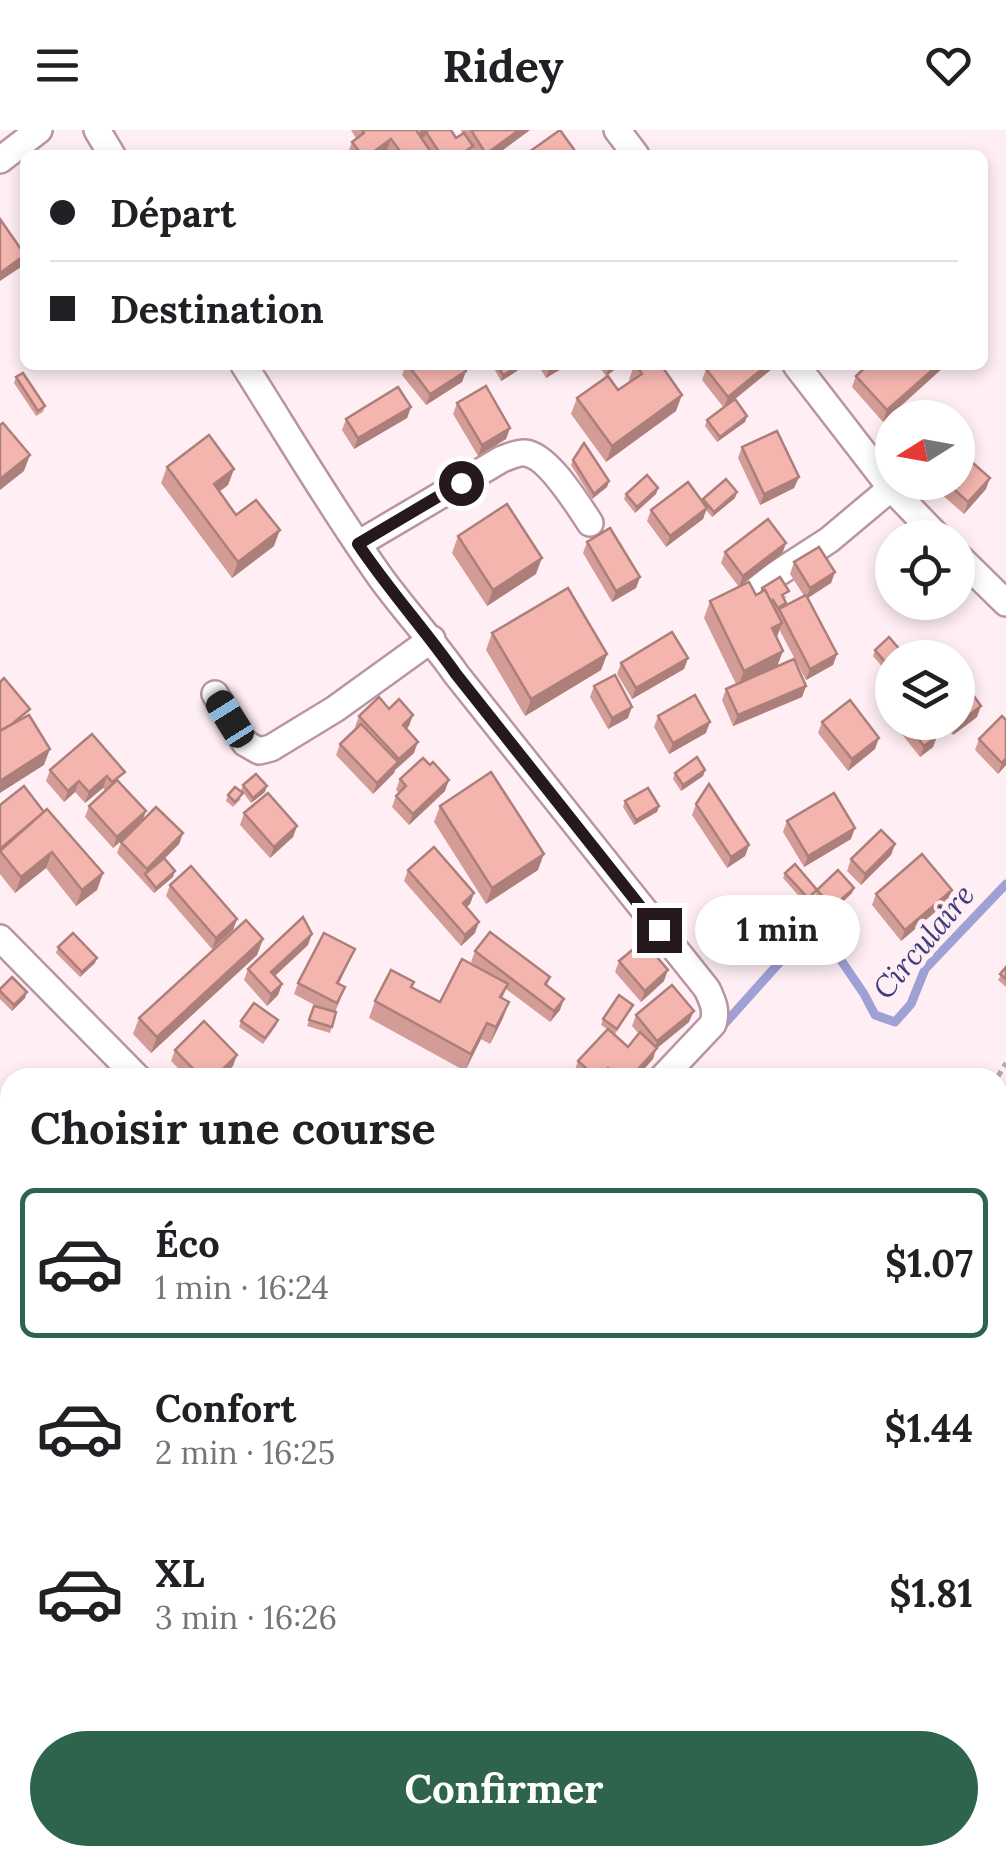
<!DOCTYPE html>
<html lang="fr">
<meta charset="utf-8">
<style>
body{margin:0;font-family:Lora,serif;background:#f6f6f6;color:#202124;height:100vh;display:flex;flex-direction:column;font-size:38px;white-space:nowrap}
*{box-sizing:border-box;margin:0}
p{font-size:32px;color:#757577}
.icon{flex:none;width:55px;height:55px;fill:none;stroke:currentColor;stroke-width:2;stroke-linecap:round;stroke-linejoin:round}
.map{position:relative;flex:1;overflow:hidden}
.sheet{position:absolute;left:0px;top:938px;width:1008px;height:798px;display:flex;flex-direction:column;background:#fff;border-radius:30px 30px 0 0;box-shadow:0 5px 15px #0003}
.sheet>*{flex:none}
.top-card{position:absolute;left:20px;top:20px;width:968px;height:220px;border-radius:15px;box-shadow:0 5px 15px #0003;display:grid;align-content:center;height:220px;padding:0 30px;background:#fff}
.needle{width:65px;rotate:259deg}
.controls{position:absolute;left:875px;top:270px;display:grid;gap:20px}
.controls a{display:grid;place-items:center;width:100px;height:100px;border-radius:50%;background:#fff;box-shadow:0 5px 15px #0003;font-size:50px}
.end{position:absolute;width:45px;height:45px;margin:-22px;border:12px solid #25181e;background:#fff;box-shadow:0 0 0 5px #fff}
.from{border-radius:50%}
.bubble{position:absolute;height:70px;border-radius:35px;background:#fff;box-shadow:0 5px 15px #0003;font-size:32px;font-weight:700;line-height:70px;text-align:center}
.car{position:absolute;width:30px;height:60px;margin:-30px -15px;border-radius:12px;box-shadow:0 0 8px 2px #0007;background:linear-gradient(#222 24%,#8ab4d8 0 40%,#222 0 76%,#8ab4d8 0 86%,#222 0)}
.top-card b{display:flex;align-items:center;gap:35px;height:95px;font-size:38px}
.top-card b+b{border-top:2px solid #e0e0e0}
.top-card i{width:25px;height:25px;background:#202124}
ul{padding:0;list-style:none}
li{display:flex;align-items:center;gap:30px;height:150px;margin:0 20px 15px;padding:0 10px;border:5px solid transparent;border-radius:15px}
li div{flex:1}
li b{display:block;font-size:38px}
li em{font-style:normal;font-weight:700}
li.active{border-color:#2d644b}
li>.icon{width:90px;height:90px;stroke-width:1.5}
h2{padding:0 30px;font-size:45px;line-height:120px}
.cta{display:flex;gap:20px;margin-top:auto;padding:20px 30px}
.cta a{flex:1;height:115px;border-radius:60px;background:#2d644b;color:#fff;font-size:40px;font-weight:700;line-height:115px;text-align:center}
header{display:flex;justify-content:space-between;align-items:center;height:130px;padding:0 30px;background:#fff;font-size:45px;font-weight:700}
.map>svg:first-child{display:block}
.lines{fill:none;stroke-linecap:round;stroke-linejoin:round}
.stream{stroke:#9fa1d5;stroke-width:9}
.minor-casing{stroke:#b995a4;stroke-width:30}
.path{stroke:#b6a7ad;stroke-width:5;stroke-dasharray:8 5;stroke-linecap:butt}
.minor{stroke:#fff;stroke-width:25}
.wall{fill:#d39c96}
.shaded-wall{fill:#ac7f7a}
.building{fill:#f5b5af;stroke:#ac7f7a;stroke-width:2.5}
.route{stroke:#25181e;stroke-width:12}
.labels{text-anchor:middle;stroke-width:10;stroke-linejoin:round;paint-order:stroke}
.water-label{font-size:30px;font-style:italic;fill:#3f3c7c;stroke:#ffeff5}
</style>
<header><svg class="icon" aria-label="menu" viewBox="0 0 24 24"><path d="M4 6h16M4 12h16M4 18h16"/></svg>Ridey<svg class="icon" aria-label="heart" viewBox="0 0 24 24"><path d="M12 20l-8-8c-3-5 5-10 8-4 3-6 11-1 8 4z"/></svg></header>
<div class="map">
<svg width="1006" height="1733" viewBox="0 0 1006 1733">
<rect width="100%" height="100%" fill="#ffeff5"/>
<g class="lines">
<polyline class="stream" points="719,900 788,823 810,814 832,817 864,864 875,885 895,892 911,874 925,839 1006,754"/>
<defs>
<g id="minor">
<polyline points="97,0 112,25"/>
<polyline points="617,0 636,25"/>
<polyline points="0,30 39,0"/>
<path d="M 244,235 C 289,306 332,379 381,448 C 405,481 433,511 456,544 L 707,859 C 713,872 717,880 713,894 L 662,948"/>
<polyline points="796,235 891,358 939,408"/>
<path d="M 358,414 L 502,329 C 508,327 519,322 525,323 C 548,325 578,375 590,393"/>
<polyline points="958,426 1006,473"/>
<polyline points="752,460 829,410 891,358"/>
<polyline points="215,564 245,613 259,621 271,618 335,579 432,509"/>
<polyline points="0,808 138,948"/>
<polyline points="0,1378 10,1389"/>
<polyline points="998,1386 1006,1395"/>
<polyline points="301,1725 307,1733"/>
<polyline points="799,1725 806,1733"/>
<polyline points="182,1733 191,1725"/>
</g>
</defs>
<use href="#minor" class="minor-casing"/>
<polyline class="path" points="997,948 1006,933"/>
<use href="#minor" class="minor"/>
</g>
<g class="wall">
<polygon points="351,0 451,0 456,8 462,4 461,0 530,0 496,25 476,25 472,19 470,25 391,25 387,20 381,25 350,25 348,23 352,12 356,8"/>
<polygon points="406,235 463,235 466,241 462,252 426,275 402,245"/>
<polygon points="492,235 519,235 519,236 517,241 501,251"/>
<polygon points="538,235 562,235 561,239 546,248"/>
<polygon points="598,235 621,235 606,246"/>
<polygon points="634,235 661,235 676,281 606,332 571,284 577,268 618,260 630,252 629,250"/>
<polygon points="868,235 946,235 883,292 852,257 856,246"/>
<polygon points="773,238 724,278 702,250 706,239"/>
<polygon points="16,247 45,276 43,282 36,286 14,253"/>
<polygon points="457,273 510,298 506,309 478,326 453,284"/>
<polygon points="411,277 407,288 354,319 342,300 346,289"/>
<polygon points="747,286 745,292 717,312 705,296 707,290"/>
<polygon points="742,317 799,347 794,358 760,375 738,328"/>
<polygon points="573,330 609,351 607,357 592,369 571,335"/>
<polygon points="167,337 234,339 228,355 219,362 236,385 274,416 232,448 161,353"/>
<polygon points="943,352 946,352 986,359 964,384 939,362"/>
<polygon points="658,358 656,364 635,383 624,369 626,364"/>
<polygon points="735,368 712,387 706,380 703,389 666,417 647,391 651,380 702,372 703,369"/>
<polygon points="458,406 536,444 487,476 452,423"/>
<polygon points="587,412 640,447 636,458 612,472 583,423"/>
<polygon points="786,413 782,424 739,457 721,433 725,422"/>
<polygon points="794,432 835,442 831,453 808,468 837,524 833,535 806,550 779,499 777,507 778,536 806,556 802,567 733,596 722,570 726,559 736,554 704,488 710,471 756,465 760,462 762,458 787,467 784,468 786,473 786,476 804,466 790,444"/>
<polygon points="492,503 607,524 601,540 525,586 486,520"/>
<polygon points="875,520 892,528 892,548 873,526"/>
<polygon points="688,528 684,539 632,569 617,544 621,533"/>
<polygon points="594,556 628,588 608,599 590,567"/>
<polygon points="892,571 892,592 927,592 937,606 933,617 920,627 886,584 890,573"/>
<polygon points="389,579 409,596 406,599 414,623 395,640 394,643 373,664 336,625 340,614 357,599 355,597 359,586"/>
<polygon points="658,586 706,603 669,624 654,597"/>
<polygon points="977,587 953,605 944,592 958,592"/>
<polygon points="822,592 875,619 848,641 818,603"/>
<polygon points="92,604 142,690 183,703 179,714 164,729 173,747 154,763 117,723 121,712 126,707 113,718 85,687 89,676 106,661 103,658 85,673 75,662 64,672 46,651 50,640"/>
<polygon points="979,609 1006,635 998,644 975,620"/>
<polygon points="430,635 445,661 409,695 392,677 396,666 399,663 396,660 400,649"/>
<polygon points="705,640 703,646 681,661 673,649 675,643"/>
<polygon points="243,655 265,662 251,673 241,660"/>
<polygon points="228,665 241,669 233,677 226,671"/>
<polygon points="625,671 659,676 657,682 634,695 623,677"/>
<polygon points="696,674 749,715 745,726 727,738 692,685"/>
<polygon points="0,675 44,682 103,743 97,760 76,776 46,738 15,763 0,744"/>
<polygon points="440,676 538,740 486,774 434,692"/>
<polygon points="244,683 297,696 293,707 270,728 240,695"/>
<polygon points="787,691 851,709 804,737 783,702"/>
<polygon points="895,714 891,725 861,755 847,741 851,729"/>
<polygon points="408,740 474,763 470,774 466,777 475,803 461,816 404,751"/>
<polygon points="785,743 815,765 806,774 783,748"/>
<polygon points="170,755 237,789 233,800 212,819 166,766"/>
<polygon points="854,758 852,763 831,783 815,765 817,760"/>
<polygon points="876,764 948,771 901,811 872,775"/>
<polygon points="263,809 257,825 151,923 133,904 139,888"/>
<polygon points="308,815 275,846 282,854 278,865 267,876 244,850 248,839"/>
<polygon points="58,817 95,833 80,847 56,823"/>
<polygon points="355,819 339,854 341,868 335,882 336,882 330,903 307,896 314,876 320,878 294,864 298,853"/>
<polygon points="475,821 550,847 547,856 560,880 550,892 506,859 502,869 503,888 490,914 481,909 465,941 369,888 375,871 414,852 412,858 440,872 480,839 471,832"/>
<polygon points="619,831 664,851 641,872 615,842"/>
<polygon points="1006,837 1006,857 998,850"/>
<polygon points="0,859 25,868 12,881 0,869"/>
<polygon points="633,875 615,904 628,917 639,904 632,896 636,885 689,892 656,919 653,929 636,948 580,948 574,942 578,931 607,899 601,895 603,889"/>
<polygon points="278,890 276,896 263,914 239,897 241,891"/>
<polygon points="175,920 233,936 221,948 188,948 171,931"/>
<polygon points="10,1068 10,1108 0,1097 0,1077"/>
<polygon points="1006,1207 1006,1245 1003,1248 998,1243 998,1215"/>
<polygon points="10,1306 10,1365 0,1354 0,1314"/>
<polygon points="0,1411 10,1415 10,1462 0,1450"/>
<polygon points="10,1533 10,1593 0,1583 0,1542"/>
<polygon points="0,1598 3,1602 10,1599 10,1666 1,1673"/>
<polygon points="998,1669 1006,1733 992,1733 986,1725 998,1725"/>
<polygon points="71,1725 103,1725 94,1733 78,1733"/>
<polygon points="368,1725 418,1725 407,1733 374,1733"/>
<polygon points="429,1725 482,1725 555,1733 426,1733"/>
<polygon points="598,1725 616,1725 605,1733"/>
</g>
<g class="shaded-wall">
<polygon points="421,0 433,0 426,2 425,6 417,11"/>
<polygon points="519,0 530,0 496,25 486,25"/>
<polygon points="391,9 387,20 381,25 369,25"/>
<polygon points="25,126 21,137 0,151 0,143"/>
<polygon points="551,235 562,235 561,239 546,248"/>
<polygon points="610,235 621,235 606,246"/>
<polygon points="767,235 774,235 773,238 724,278 728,267"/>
<polygon points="938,235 946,235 883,292 887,280"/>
<polygon points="519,236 517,241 501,251 503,245"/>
<polygon points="466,241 462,252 426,275 430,264"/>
<polygon points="682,265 676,281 606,332 612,316"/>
<polygon points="411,277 407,288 354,319 358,308"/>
<polygon points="747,286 745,292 717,312 720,307"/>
<polygon points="510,298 506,309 478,326 482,315"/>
<polygon points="30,325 24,341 0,360 0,349"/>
<polygon points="234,339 228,355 208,370 214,354"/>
<polygon points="799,347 794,358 760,375 764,364"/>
<polygon points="990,348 986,359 964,384 968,372"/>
<polygon points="609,351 607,357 592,369 594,364"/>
<polygon points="658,358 656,364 635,383 637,377"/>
<polygon points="737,362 735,368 712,387 714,382"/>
<polygon points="707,378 703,389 666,417 670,406"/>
<polygon points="280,400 274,416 232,448 238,432"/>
<polygon points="786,413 782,424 739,457 743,446"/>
<polygon points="542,428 536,444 487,476 493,460"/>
<polygon points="835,442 831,453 806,469 810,458"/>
<polygon points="640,447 636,458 612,472 616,461"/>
<polygon points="782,493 776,510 772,498"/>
<polygon points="783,521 777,537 738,557 744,541"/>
<polygon points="607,524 601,540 525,586 531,569"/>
<polygon points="837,524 833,535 806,550 810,539"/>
<polygon points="688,528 684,539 632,569 636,558"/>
<polygon points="806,556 802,567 733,596 738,585"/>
<polygon points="981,576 977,587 953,605 957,594"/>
<polygon points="632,577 628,588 608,599 612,588"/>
<polygon points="413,585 409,596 399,607 403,595"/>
<polygon points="710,592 706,603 669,624 673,613"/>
<polygon points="937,606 933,617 920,627 924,616"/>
<polygon points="879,608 875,619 848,641 852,629"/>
<polygon points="418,612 414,623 395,640 399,629"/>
<polygon points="50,619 44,635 0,663 0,651"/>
<polygon points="1006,628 1006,635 998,644 1002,633"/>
<polygon points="398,632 394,643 373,664 377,653"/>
<polygon points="705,640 703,646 681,661 683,655"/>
<polygon points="107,646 103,658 85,673 89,662"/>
<polygon points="449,650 445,661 409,695 413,684"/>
<polygon points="79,651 75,662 64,672 68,661"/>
<polygon points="267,656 265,662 251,673 253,668"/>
<polygon points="659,676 657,682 634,695 636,690"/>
<polygon points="146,681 142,692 113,718 117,707"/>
<polygon points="297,696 293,707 270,728 274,717"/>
<polygon points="855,698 851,709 804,737 808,726"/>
<polygon points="183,703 179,714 147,746 145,744 147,739"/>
<polygon points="895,714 891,725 861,755 865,744"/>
<polygon points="749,715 745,726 727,738 731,727"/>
<polygon points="52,722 46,738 15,763 21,747"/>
<polygon points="544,724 538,740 486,774 492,758"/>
<polygon points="175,741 173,747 154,763 156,758"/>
<polygon points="103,743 97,760 76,776 82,760"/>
<polygon points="854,758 852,763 831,783 833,777"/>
<polygon points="952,760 948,771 901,811 905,800"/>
<polygon points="474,763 470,774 458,784 463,773"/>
<polygon points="237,789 233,800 212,819 216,808"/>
<polygon points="479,792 475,803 461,816 465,805"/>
<polygon points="312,804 308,815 267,853 271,842"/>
<polygon points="263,809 257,825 151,923 157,907"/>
<polygon points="97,828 95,833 80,847 82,842"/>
<polygon points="668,840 664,851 641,872 645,861"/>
<polygon points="282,854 278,865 267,876 271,864"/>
<polygon points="27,862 25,868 12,881 14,875"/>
<polygon points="564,869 560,880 550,892 554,881"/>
<polygon points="509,872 503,888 490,914 496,897"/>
<polygon points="694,881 689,892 656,919 653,929 636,948 630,948 654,921 657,911"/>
<polygon points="487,893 481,909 465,941 471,924"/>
<polygon points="237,925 233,936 221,948 214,948"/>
<polygon points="10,1153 10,1161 0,1168 1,1159"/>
<polygon points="10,1503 10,1510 0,1519 0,1511"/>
<polygon points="10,1654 10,1666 1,1673 7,1657"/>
<polygon points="95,1725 103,1725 94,1733 88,1733"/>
<polygon points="407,1725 418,1725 407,1733 395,1733"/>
</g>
<g class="building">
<polygon points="362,0 416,0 433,25 403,25 391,9 369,25 362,25 352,12 364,3"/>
<polygon points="429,0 451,0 456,8 464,3 473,16 466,21 468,25 441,25 426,2"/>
<polygon points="471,0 519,0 486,24"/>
<polygon points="560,0 578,25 531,25 529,22"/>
<polygon points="0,89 25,125 0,143"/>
<polygon points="408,235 463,235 466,241 430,264"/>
<polygon points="497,235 519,235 519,236 503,245"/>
<polygon points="636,235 661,235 682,265 612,316 577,268 608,246 618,260 642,244"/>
<polygon points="711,235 767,235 728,267 706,239"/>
<polygon points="868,235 938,235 887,280 856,246"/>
<polygon points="23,243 45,276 38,281 16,247"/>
<polygon points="486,256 510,298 482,315 457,273"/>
<polygon points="398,257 411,277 358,308 346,289"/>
<polygon points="735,269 747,286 720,307 707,290"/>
<polygon points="3,293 30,325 0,349 0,295"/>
<polygon points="777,301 799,347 764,364 742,317"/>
<polygon points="209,305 234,339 214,354 236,385 256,370 280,400 238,432 167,337"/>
<polygon points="584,313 609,351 594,364 573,330"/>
<polygon points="965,326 990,348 968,372 946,352 958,352 958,334"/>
<polygon points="647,345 658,358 637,377 626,364"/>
<polygon points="726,349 737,362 714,382 703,369"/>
<polygon points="688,352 707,378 670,406 651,380"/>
<polygon points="507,374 542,428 493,460 458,406"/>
<polygon points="768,389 786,413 743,446 725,422"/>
<polygon points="610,398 640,447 616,461 587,412"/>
<polygon points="819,417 835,442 810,458 794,432"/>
<polygon points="780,447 789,461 782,465 786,473 778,478 773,470 771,472 765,460 763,461 762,458"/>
<polygon points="749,452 756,465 765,460 782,493 772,498 783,521 744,541 710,471"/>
<polygon points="568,458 607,524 531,569 492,503"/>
<polygon points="806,465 837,524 810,539 779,479"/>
<polygon points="672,502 688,528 636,558 621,533"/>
<polygon points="889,507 907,528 892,528 892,540 875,520"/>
<polygon points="794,529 806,556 738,585 726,559"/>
<polygon points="958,544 981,576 957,594 956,592 958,592"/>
<polygon points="615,545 632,577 612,588 594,556"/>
<polygon points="4,548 30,579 12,594 0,601 0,552"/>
<polygon points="695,565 710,592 673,613 658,586"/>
<polygon points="379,567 389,579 399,569 413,585 403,595 418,612 399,629 359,586"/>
<polygon points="850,570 879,608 852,629 822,592"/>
<polygon points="29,585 50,619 0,651 0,601"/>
<polygon points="1002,586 1006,590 1006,628 1002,633 979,609"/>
<polygon points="905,592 927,592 937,606 924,616"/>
<polygon points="361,594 398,632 377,653 340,614"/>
<polygon points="92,604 125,642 112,652 107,646 89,662 79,651 68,661 50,640"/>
<polygon points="697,627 705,640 683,655 675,643"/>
<polygon points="423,628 430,635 433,632 449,650 413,684 396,666 406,656 400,649"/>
<polygon points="491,642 544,724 492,758 440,676"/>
<polygon points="256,644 267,656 253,668 243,655"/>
<polygon points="117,650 146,681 117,707 89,676"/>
<polygon points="709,654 749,715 731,727 696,674"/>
<polygon points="24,656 44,682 0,719 0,675"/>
<polygon points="235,657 243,663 235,672 228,665"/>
<polygon points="648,658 659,676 636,690 625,671"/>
<polygon points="268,663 297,696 274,717 244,683"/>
<polygon points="834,663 855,698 808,726 787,691"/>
<polygon points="156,677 183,703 147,739 121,712"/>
<polygon points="47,679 103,743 82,760 52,722 21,747 0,721"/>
<polygon points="881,700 895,714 865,744 851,729"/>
<polygon points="434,717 474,763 463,773 479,792 465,805 408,740"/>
<polygon points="922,724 952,760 905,800 876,764"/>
<polygon points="164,728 175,741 156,758 145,744"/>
<polygon points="795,734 817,760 808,768 785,743"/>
<polygon points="191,736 237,789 216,808 170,755"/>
<polygon points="838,740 854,758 833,777 817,760"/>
<polygon points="303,787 312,804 271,842 282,854 271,864 248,839"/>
<polygon points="246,790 263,809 157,907 139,888"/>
<polygon points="490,802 550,847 545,854 564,869 554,881 475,821"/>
<polygon points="73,803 97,828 82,842 58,817"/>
<polygon points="324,803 355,819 337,853 345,857 337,873 298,853"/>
<polygon points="643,811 668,840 645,861 619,831"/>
<polygon points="462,829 508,854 500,867 509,872 496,897 487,893 471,924 375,871 391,840 414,852 411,857 440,872"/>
<polygon points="1006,837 1006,849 1000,844"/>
<polygon points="12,847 27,862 14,875 0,861 0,859"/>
<polygon points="672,855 694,881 657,911 636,885"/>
<polygon points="619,865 633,875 617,899 603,889"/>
<polygon points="254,873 278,890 265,908 241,891"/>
<polygon points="314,876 336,882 332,897 309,890"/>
<polygon points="204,891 237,925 214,948 202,948 175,920"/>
<polygon points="608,899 628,917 640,902 657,918 630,948 618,948 608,938 600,948 597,948 578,931"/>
<polygon points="10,1068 10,1092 0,1081 0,1077"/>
<polygon points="0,1110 10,1123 10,1153 1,1159"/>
<polygon points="1006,1207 1006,1236 998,1227 998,1215"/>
<polygon points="9,1306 10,1306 10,1349 5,1343 1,1346 0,1345 0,1314"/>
<polygon points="4,1408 10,1415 10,1446 0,1434 0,1411"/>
<polygon points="998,1417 1006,1425 1006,1431 998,1439"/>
<polygon points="10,1475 10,1503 0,1511 0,1478 3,1481"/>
<polygon points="10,1533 10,1571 0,1560 0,1542"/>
<polygon points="0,1598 3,1602 9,1598 10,1599 10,1654 7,1657 0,1649"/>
<polygon points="1001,1666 1006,1672 1006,1727 1003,1729 998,1723 998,1669"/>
<polygon points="46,1725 58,1725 65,1733 34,1733"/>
<polygon points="380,1725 407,1725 395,1733 386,1733"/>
<polygon points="432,1725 482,1726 510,1725 499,1733 439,1733"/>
<polygon points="514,1725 549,1725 555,1733 504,1733"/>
<polygon points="620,1725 666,1725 669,1730 677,1725 686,1725 690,1733 607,1733"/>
</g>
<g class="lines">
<path class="route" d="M 461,353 L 358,414 C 388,459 425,500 456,544 L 659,800"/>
</g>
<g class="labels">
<g class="water-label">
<text transform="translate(924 812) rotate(-50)" y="10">Circulaire</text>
</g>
</g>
</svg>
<div class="controls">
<a><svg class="needle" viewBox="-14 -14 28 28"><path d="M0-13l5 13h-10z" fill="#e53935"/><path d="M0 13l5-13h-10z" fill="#757577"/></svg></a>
<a><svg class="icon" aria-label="locate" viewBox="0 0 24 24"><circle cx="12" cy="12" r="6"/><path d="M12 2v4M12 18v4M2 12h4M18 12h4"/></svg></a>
<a><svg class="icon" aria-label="layers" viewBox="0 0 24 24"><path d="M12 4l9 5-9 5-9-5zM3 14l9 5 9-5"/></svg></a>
</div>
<i class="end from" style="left:461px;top:353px"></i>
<i class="end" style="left:659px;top:800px"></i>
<div class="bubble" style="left:695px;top:765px;width:165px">1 min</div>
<i class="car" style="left:230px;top:589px;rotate:328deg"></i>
<div class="top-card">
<b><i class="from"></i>Départ</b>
<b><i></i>Destination</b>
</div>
<section class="sheet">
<h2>Choisir une course</h2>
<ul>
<li class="active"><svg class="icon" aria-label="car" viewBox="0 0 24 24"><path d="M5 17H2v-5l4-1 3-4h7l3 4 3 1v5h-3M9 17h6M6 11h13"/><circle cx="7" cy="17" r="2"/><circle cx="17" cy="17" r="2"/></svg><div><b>Éco</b><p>1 min · 16:24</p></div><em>$1.07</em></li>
<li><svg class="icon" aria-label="car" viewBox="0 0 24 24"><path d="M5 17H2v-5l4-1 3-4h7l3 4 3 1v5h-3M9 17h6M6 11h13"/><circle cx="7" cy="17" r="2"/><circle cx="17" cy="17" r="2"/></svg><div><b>Confort</b><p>2 min · 16:25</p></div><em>$1.44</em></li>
<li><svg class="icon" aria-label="car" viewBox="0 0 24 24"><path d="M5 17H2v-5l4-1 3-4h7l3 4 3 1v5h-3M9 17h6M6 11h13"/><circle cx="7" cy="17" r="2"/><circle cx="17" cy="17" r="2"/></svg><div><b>XL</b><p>3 min · 16:26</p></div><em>$1.81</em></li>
</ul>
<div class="cta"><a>Confirmer</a></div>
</section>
</div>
